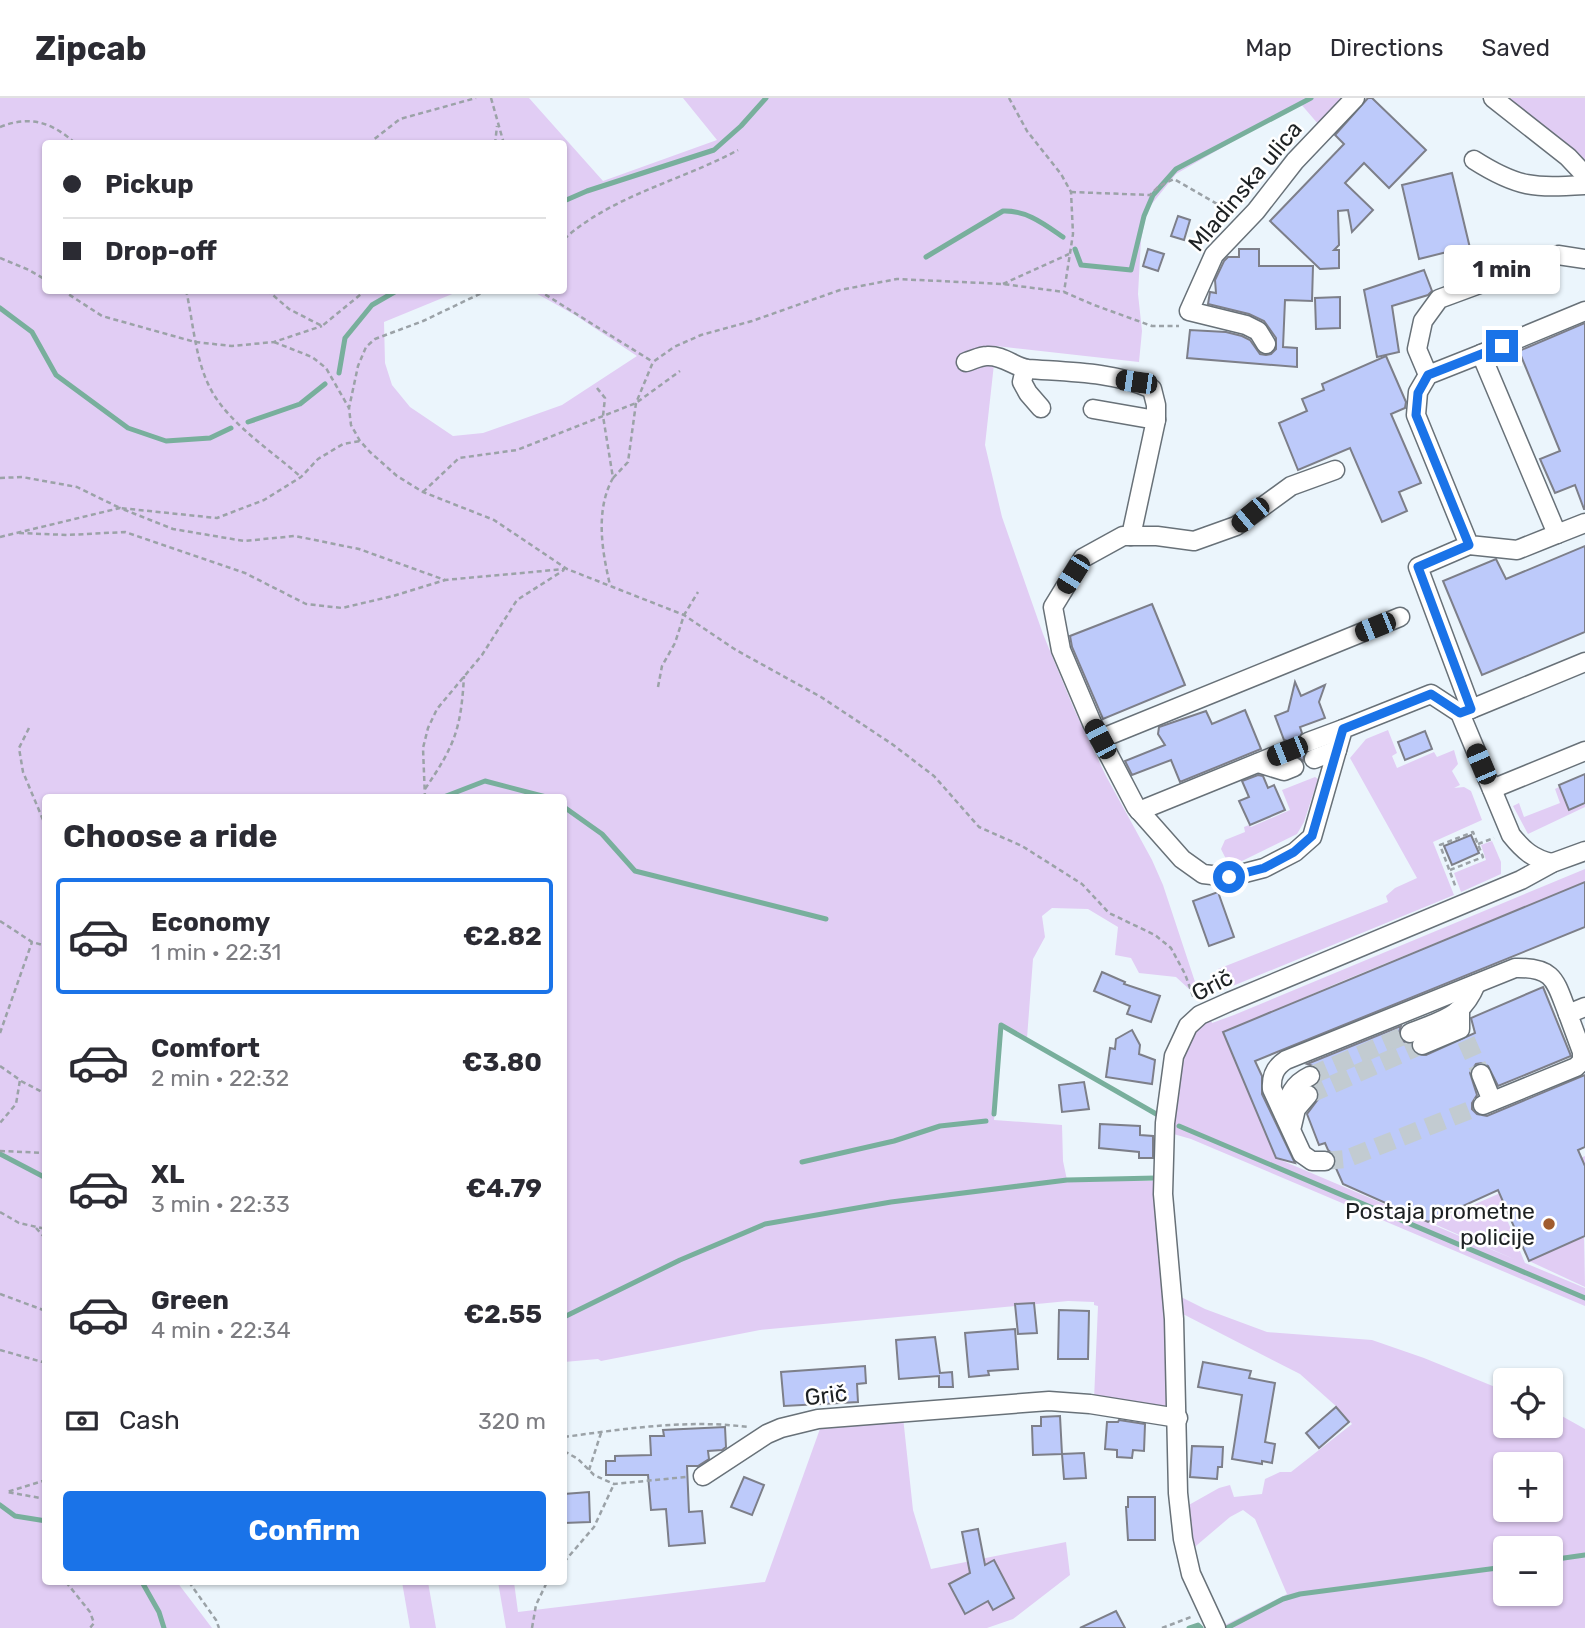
<!DOCTYPE html>
<meta charset="utf-8">
<style>
body{margin:0;font-family:Rubik,sans-serif;background:#f2f2f3;color:#2b2b33;height:100vh;display:flex;flex-direction:column;font-size:26px;white-space:nowrap}
*{box-sizing:border-box;margin:0}
p{font-size:23px;color:#7c7c81}
.icon{flex:none;width:38px;height:38px;fill:none;stroke:currentColor;stroke-width:2;stroke-linecap:round;stroke-linejoin:round}
.map{position:relative;flex:1;overflow:hidden}
.details{position:absolute;left:42px;top:696px;width:525px;height:791px;display:flex;flex-direction:column;background:#fff;border-radius:7px;box-shadow:0 2px 5px #0004}
.details>*{flex:none}
.hud{position:absolute;left:42px;top:42px;width:525px;height:154px;border-radius:7px;box-shadow:0 2px 5px #0004;display:grid;align-content:center;height:154px;padding:0 21px;background:#fff}
.fabs{position:absolute;left:1493px;top:1270px;display:grid;gap:14px}
.fabs a{display:grid;place-items:center;width:70px;height:70px;border-radius:7px;background:#fff;box-shadow:0 2px 5px #0004;font-size:35px}
.end{position:absolute;width:32px;height:32px;margin:-16px;border:9px solid #1a73e8;background:#fff;box-shadow:0 0 0 4px #fff}
.from{border-radius:50%}
.bubble{position:absolute;height:49px;border-radius:7px;background:#fff;box-shadow:0 2px 5px #0004;font-size:23px;font-weight:700;line-height:49px;text-align:center}
.car{position:absolute;width:21px;height:42px;margin:-21px -10px;border-radius:9px;box-shadow:0 0 5px 2px #0007;background:linear-gradient(#222 24%,#8ab4d8 0 40%,#222 0 76%,#8ab4d8 0 86%,#222 0)}
.hud b{display:flex;align-items:center;gap:24px;height:66px;font-size:26px}
.hud b+b{border-top:2px solid #e1e1e2}
.hud i{width:18px;height:18px;background:#2b2b33}
ul{padding:0;list-style:none}
li{display:flex;align-items:center;gap:21px;height:116px;margin:0 14px 10px;padding:0 7px;border:4px solid transparent;border-radius:7px}
li div{flex:1}
li b{display:block;font-size:26px}
li em{font-style:normal;font-weight:700}
li.selected{border-color:#1a73e8}
li>.icon{width:63px;height:63px;stroke-width:1.5}
h2{padding:0 21px;font-size:32px;line-height:84px}
.pay{display:flex;align-items:center;gap:18px;height:77px;padding:0 21px;font-size:26px}
.pay p{margin-inline-start:auto}
.button{display:flex;gap:14px;margin-top:auto;padding:14px 21px}
.button a{flex:1;height:80px;border-radius:7px;background:#1a73e8;color:#fff;font-size:28px;font-weight:700;line-height:80px;text-align:center}
header{display:flex;align-items:center;gap:42px;box-sizing:border-box;height:98px;padding:0 35px;background:#fff;border-bottom:2px solid #e1e1e2}
header strong{font-size:33px}
nav{display:flex;gap:38px;margin-inline-start:auto;font-size:24px}
.map>svg:first-child{display:block}
.green{fill:#e1cdf4;fill-rule:evenodd}
.lines{fill:none;stroke-linecap:round;stroke-linejoin:round}
.stream{stroke:#78af9c;stroke-width:5}
.building{fill:#bdcafa;stroke:#7d7f89;stroke-width:2}
.minor-tunnel{stroke:#c2cbd1;stroke-width:18;stroke-dasharray:18 9;stroke-linecap:butt}
.minor-casing{stroke:#687178;stroke-width:21}
.path{stroke:#9ba2a7;stroke-width:2.5;stroke-dasharray:5 3.5;stroke-linecap:butt}
.minor{stroke:#fff;stroke-width:18}
.route{stroke:#1a73e8;stroke-width:9}
.poi-dot{fill:#a15c2f;stroke:#fff;stroke-width:2.5}
.labels{text-anchor:middle;stroke-width:5;stroke-linejoin:round;paint-order:stroke}
.street-label{font-size:23px;fill:#1d2123;stroke:#fff}
.poi-label{font-size:23px;fill:#1d2123;stroke:#fff;text-anchor:end}
</style>
<header>
<strong>Zipcab</strong>
<nav><a>Map</a><a>Directions</a><a>Saved</a></nav>
</header>
<div class="map">
<svg width="1585" height="1530" viewBox="0 0 1585 1530">
<rect width="100%" height="100%" fill="#ebf5fc"/>
<g class="green">
<path d="M 0,0 L 529,0 L 603,83 L 717,42 L 683,0 L 1345,0 L 1319,27 L 1300,5 L 1176,76 L 1147,112 L 1141,142 L 1138,196 L 1142,233 L 1139,264 L 996,248 L 985,347 L 1002,419 L 1043,536 L 1074,611 L 1106,678 L 1152,762 L 1163,787 L 1201,902 L 1176,879 L 1139,875 L 1131,860 L 1115,857 L 1118,829 L 1088,811 L 1052,810 L 1042,818 L 1045,839 L 1033,861 L 1027,940 L 1003,930 L 994,1022 L 1062,1027 L 1063,1063 L 1067,1082 L 1159,1083 L 1173,1304 L 1166,1312 L 1094,1302 L 1098,1208 L 1094,1207 L 1094,1204 L 1068,1203 L 760,1232 L 601,1263 L 598,1261 L 564,1264 L 564,700 L 46,700 L 46,1484 L 177,1484 L 212,1530 L 0,1530 ZM 46,46 L 564,46 L 564,192 L 532,193 L 575,217 L 637,258 L 562,307 L 483,335 L 453,338 L 410,309 L 392,287 L 385,265 L 384,224 L 462,192 L 46,192 Z"/>
<polygon points="1506,0 1585,0 1585,64"/>
<polygon points="1388,632 1397,655 1392,658 1397,670 1434,654 1437,659 1454,652 1458,666 1452,673 1460,687 1454,690 1464,689 1471,693 1482,722 1433,744 1454,797 1223,892 1218,871 1388,804 1386,798 1395,790 1417,780 1350,660 1366,641"/>
<polygon points="1315,679 1318,681 1304,724 1297,736 1240,764 1226,761 1221,751 1225,742 1245,734 1244,729 1249,727 1251,729 1290,712 1282,692"/>
<polygon points="1559,689 1569,712 1585,706 1585,709 1528,736 1513,708 1519,705 1524,719 1560,705 1555,691"/>
<polygon points="1492,743 1501,764 1501,776 1461,794 1454,775 1486,762 1481,747"/>
<path d="M 1585,771 L 1585,784 L 1340,884 L 1223,935 L 1276,1060 L 1516,1162 L 1432,1125 L 1585,1058 L 1585,1077 L 1503,1112 L 1525,1165 L 1585,1190 L 1585,1208 L 1191,1041 L 1170,1035 C 1175,997 1172,941 1210,920 L 1212,925 L 1234,917 Z"/>
<polygon points="1584,1139 1585,1189 1529,1163"/>
<path d="M 1177,1197 L 1205,1211 L 1267,1234 L 1372,1242 L 1424,1260 L 1505,1293 L 1505,1328 L 1550,1328 L 1551,1312 L 1585,1331 L 1585,1530 L 1224,1530 L 1223,1528 L 1287,1496 L 1255,1421 L 1243,1412 L 1230,1419 L 1190,1453 L 1187,1408 L 1219,1390 L 1230,1387 L 1234,1399 L 1262,1396 L 1265,1381 L 1280,1374 L 1291,1374 L 1352,1326 L 1337,1309 L 1300,1276 L 1179,1214 ZM 1505,1367 L 1550,1367 L 1550,1412 L 1505,1412 ZM 1505,1451 L 1550,1451 L 1550,1496 L 1505,1496 Z"/>
<polygon points="903,1319 913,1412 931,1471 1066,1444 1070,1477 1013,1521 987,1530 506,1530 498,1484 514,1484 518,1514 765,1484 821,1328"/>
<polygon points="402,1484 428,1484 436,1530 410,1530"/>
</g>
<g class="lines">
<g class="stream">
<polyline points="564,103 587,93 714,52 741,28 766,0"/>
<polyline points="1075,151 1081,167 1131,172 1144,118 1153,97 1176,71 1311,0"/>
<path d="M 926,159 L 1003,113 C 1026,112 1044,126 1063,139"/>
<polyline points="0,210 32,234 56,277 128,330 166,343 210,340 231,330"/>
<polyline points="339,275 345,240 372,207 398,192"/>
<polyline points="248,324 300,306 325,286"/>
<polyline points="441,700 485,683 550,700"/>
<polyline points="564,709 602,736 635,773 826,821"/>
<polyline points="994,1016 1001,927 1158,1017"/>
<polyline points="1179,1028 1585,1200"/>
<polyline points="0,1056 46,1080"/>
<polyline points="802,1064 894,1043 940,1028 986,1023"/>
<polyline points="564,1219 680,1162 765,1126 891,1104 1067,1082 1156,1080"/>
<polyline points="0,1407 15,1418 46,1423"/>
<polyline points="1550,1462 1585,1457"/>
<polyline points="142,1484 159,1514 164,1530"/>
<polyline points="1189,1530 1198,1527 1201,1530"/>
<polyline points="1227,1530 1283,1501 1300,1496 1505,1469"/>
</g>
</g>
<g class="building">
<polygon points="1368,0 1372,0 1426,52 1389,90 1364,65 1345,85 1373,112 1352,134 1348,112 1338,113 1339,147 1334,152 1339,152 1339,170 1320,171 1270,123 1344,46 1335,37"/>
<polygon points="1452,75 1470,150 1476,149 1480,166 1455,171 1451,153 1419,161 1402,87"/>
<polygon points="1178,118 1190,122 1184,142 1171,138"/>
<polygon points="1148,151 1164,156 1158,173 1143,168"/>
<polygon points="1239,151 1259,151 1259,168 1313,168 1312,203 1285,202 1283,249 1297,250 1297,269 1187,260 1190,232 1226,234 1242,238 1250,242 1260,256 1266,257 1271,256 1276,251 1276,240 1264,223 1249,216 1208,206 1210,194 1216,195 1215,182 1224,163 1228,159 1239,159"/>
<polygon points="1424,172 1432,193 1428,197 1392,208 1399,254 1377,259 1364,192"/>
<polygon points="1340,199 1340,230 1316,231 1315,200"/>
<polygon points="1585,225 1585,411 1584,411 1575,387 1555,395 1540,361 1560,353 1519,253"/>
<polygon points="1386,258 1406,304 1405,310 1391,316 1421,385 1399,394 1407,413 1382,424 1350,350 1298,372 1279,325 1307,313 1302,301 1324,292 1322,286"/>
<polygon points="1585,448 1585,534 1482,577 1443,483 1496,461 1506,481"/>
<polygon points="1152,506 1185,587 1103,621 1072,549 1070,538"/>
<polygon points="1295,584 1301,598 1325,587 1319,604 1325,620 1300,629 1302,635 1297,643 1298,649 1305,655 1303,663 1297,658 1298,649 1294,645 1284,642 1275,618 1288,613"/>
<polygon points="1245,612 1261,651 1180,684 1171,662 1132,677 1125,663 1165,647 1158,636 1159,629 1206,613 1212,626"/>
<polygon points="1425,633 1432,651 1405,662 1398,644"/>
<polygon points="1585,676 1585,705 1569,712 1559,687"/>
<polygon points="1258,677 1263,678 1268,690 1274,687 1285,712 1250,727 1239,703 1249,699 1242,683"/>
<polygon points="1471,737 1479,755 1452,767 1444,748"/>
<polygon points="1585,784 1585,829 1255,963 1262,978 1262,996 1295,1065 1276,1060 1223,934"/>
<polygon points="1218,794 1234,839 1209,848 1193,803"/>
<polygon points="1102,874 1125,884 1124,886 1160,898 1151,924 1127,916 1130,908 1094,893"/>
<polygon points="1543,889 1571,958 1498,988 1488,968 1482,965 1476,966 1470,975 1477,997 1472,1005 1472,1011 1477,1016 1487,1018 1585,977 1585,1049 1578,1052 1585,1068 1585,1138 1529,1163 1498,1092 1428,1124 1343,1086 1335,1068 1335,1058 1328,1052 1325,1045 1319,1047 1307,1016 1319,1000 1319,994 1315,988 1320,983 1321,978 1316,969 1307,966 1401,928 1399,934 1402,943 1411,946 1416,956 1426,957 1475,935 1471,920"/>
<polygon points="1132,932 1140,947 1139,956 1155,962 1152,986 1106,979 1110,950 1115,951 1116,941"/>
<polygon points="1084,984 1089,1011 1062,1014 1059,987"/>
<polygon points="1100,1026 1140,1028 1140,1037 1153,1038 1153,1060 1139,1060 1139,1054 1099,1050"/>
<polygon points="1034,1205 1037,1235 1018,1236 1015,1206"/>
<polygon points="1059,1212 1089,1213 1088,1261 1058,1261"/>
<polygon points="1015,1231 1018,1271 988,1273 989,1277 969,1279 965,1235"/>
<polygon points="935,1239 940,1275 952,1274 953,1289 939,1289 939,1278 899,1281 896,1242"/>
<polygon points="1203,1264 1251,1273 1249,1280 1275,1285 1265,1344 1275,1346 1272,1365 1262,1363 1262,1366 1232,1361 1242,1297 1198,1289"/>
<polygon points="865,1268 866,1285 857,1286 858,1304 784,1308 781,1274"/>
<polygon points="1336,1309 1349,1324 1319,1350 1306,1335"/>
<polygon points="1060,1318 1062,1356 1033,1357 1032,1328 1041,1328 1041,1319"/>
<polygon points="1119,1322 1145,1326 1144,1353 1133,1352 1132,1360 1117,1359 1117,1352 1105,1351 1107,1324 1118,1324"/>
<polygon points="725,1329 726,1349 722,1352 708,1353 709,1361 698,1368 687,1368 689,1414 702,1413 705,1445 669,1448 666,1411 651,1412 648,1377 606,1377 606,1363 615,1363 615,1358 651,1357 650,1338 664,1338 663,1332"/>
<polygon points="1192,1348 1223,1349 1222,1369 1218,1369 1217,1381 1190,1379"/>
<polygon points="1084,1355 1086,1380 1064,1381 1062,1356"/>
<polygon points="744,1379 764,1387 752,1417 731,1409"/>
<polygon points="589,1394 590,1424 564,1425 564,1396"/>
<polygon points="1128,1399 1155,1399 1155,1442 1128,1442 1126,1409 1128,1409"/>
<polygon points="978,1431 985,1467 994,1462 1014,1500 993,1512 988,1503 965,1516 949,1486 970,1475 962,1434"/>
<polygon points="1116,1513 1125,1530 1080,1530"/>
</g>
<g class="lines">
<g class="minor-tunnel">
<polyline points="1466,942 1481,976"/>
<polyline points="1310,978 1410,935"/>
<polyline points="1308,997 1422,947"/>
<polyline points="1325,1063 1346,1061 1483,1007"/>
</g>
<defs>
<g id="minor">
<polyline points="1493,0 1568,59 1585,77"/>
<path d="M 1474,62 C 1518,90 1534,90 1585,87"/>
<polyline points="1266,246 1258,233 1246,227 1189,213 1214,157 1256,113 1295,63 1355,0"/>
<polyline points="1481,256 1585,213"/>
<path d="M 966,264 C 973,262 980,258 987,258 C 1003,257 1014,269 1028,271 C 1068,274 1115,274 1152,291 L 1156,307 L 1156,322"/>
<polyline points="1025,271 1022,284 1028,295 1041,310"/>
<polyline points="1428,277 1417,251 1423,223 1439,201 1558,157 1585,161"/>
<polyline points="1093,311 1156,322 1131,438"/>
<path d="M 1335,372 L 1291,388 L 1236,428 L 1194,443 L 1157,438 L 1123,438 L 1083,460 L 1053,509 L 1061,552 L 1092,625 L 1136,709 L 1182,761 L 1203,776 L 1229,779 L 1264,770 L 1295,754 L 1312,739 L 1343,631 L 1431,596 L 1460,615 L 1511,737 C 1523,752 1533,761 1552,765"/>
<polyline points="1557,436 1585,425"/>
<polyline points="1471,611 1585,564"/>
<polyline points="1460,615 1471,611 1418,469 1469,447 1416,317 1418,294 1428,277 1481,256 1557,436 1517,452 1469,447"/>
<polyline points="1100,641 1400,519"/>
<polyline points="1308,644 1343,631"/>
<polyline points="1314,661 1337,652"/>
<polyline points="1258,665 1284,673 1294,669"/>
<polyline points="1492,691 1585,653"/>
<polyline points="1139,713 1287,653"/>
<path d="M 1410,935 C 1442,922 1462,920 1476,886"/>
<polyline points="1422,947 1460,931 1460,913"/>
<polyline points="1481,976 1492,1003"/>
<polyline points="1483,1007 1576,969 1582,963 1582,954 1568,916 1585,909"/>
<path d="M 1284,1016 C 1288,998 1293,986 1310,978"/>
<polyline points="1292,1028 1296,1011 1308,997"/>
<path d="M 1325,1063 L 1312,1063 L 1302,1056 L 1272,991 C 1271,978 1275,969 1286,962 L 1515,870 C 1555,869 1555,883 1568,916"/>
<polyline points="703,1378 767,1336 781,1330 818,1321 1049,1303 1090,1306 1178,1320"/>
<polyline points="1216,1530 1191,1476 1183,1441 1178,1395 1174,1221 1163,1096 1165,1025 1174,958 1188,928 1200,917 1229,904 1521,782 1552,765 1585,753"/>
</g>
</defs>
<use href="#minor" class="minor-casing"/>
<g class="path">
<polyline points="491,0 504,46"/>
<polyline points="1009,0 1027,33 1061,76 1071,94 1073,136 1064,194"/>
<path d="M 0,29 C 30,17 52,24 76,46"/>
<polyline points="368,46 400,21 476,0"/>
<polyline points="495,46 497,28"/>
<polyline points="1071,94 1150,97 1159,88 1174,81 1231,114"/>
<path d="M 564,141 C 613,97 681,83 738,52"/>
<polyline points="0,160 29,172 46,182"/>
<polyline points="1003,186 1069,156"/>
<polyline points="62,192 102,218 195,244 232,248 274,244 322,228"/>
<path d="M 186,192 C 194,227 195,266 214,297 C 234,329 273,354 301,379"/>
<polyline points="267,192 289,211 322,228 366,192"/>
<polyline points="488,192 423,223 375,241 366,249 358,268 349,310 351,327 360,343 370,354 397,378 423,394 494,422 567,471 684,517 736,552 821,599 892,646 934,678 979,729 1022,748 1082,786 1109,815 1155,837 1171,850 1185,876 1194,901"/>
<polyline points="538,192 653,264"/>
<polyline points="274,244 312,259 326,270 349,310"/>
<path d="M 597,290 L 605,300 L 603,318 L 613,380 C 595,412 602,453 610,487"/>
<polyline points="0,380 22,379 77,389 120,410 217,420 264,402 301,379 318,361 343,346 360,343"/>
<polyline points="613,380 628,364 636,305 653,264 674,249 701,237 752,223 840,192 897,181 1003,186 1064,194 1094,207 1152,228 1179,228"/>
<polyline points="423,394 459,360 517,352 636,305 680,273"/>
<polyline points="19,435 67,437 125,434 245,475 306,506 342,510 393,498 445,482"/>
<polyline points="0,439 120,410 173,431 244,443 295,438 359,451 445,482 565,471"/>
<polyline points="658,589 662,568 675,545 684,517 698,494"/>
<polyline points="29,630 19,650 23,674 46,729"/>
<path d="M 425,691 C 455,647 461,631 464,578"/>
<polyline points="425,700 423,650 428,630 437,611 482,557 517,502 564,472"/>
<polyline points="1478,746 1494,740"/>
<polyline points="1450,772 1483,759 1473,734 1440,747 1456,790"/>
<polyline points="0,823 32,844 46,848"/>
<polyline points="0,935 32,844"/>
<polyline points="0,968 20,982 16,1006 0,1025"/>
<polyline points="21,983 46,996"/>
<polyline points="0,1053 46,1055"/>
<polyline points="0,1114 19,1125 46,1131"/>
<polyline points="36,1130 46,1141"/>
<polyline points="0,1196 46,1213"/>
<polyline points="0,1252 46,1265"/>
<path d="M 564,1339 C 624,1331 687,1321 748,1329"/>
<polyline points="564,1353 578,1361 594,1377 614,1386 686,1379"/>
<polyline points="589,1372 601,1335"/>
<polyline points="46,1382 7,1394 46,1401"/>
<polyline points="564,1464 594,1429 614,1386"/>
<polyline points="66,1484 90,1514 94,1525 90,1530"/>
<polyline points="189,1484 216,1522 219,1530"/>
<polyline points="532,1530 536,1507 547,1484"/>
<polyline points="1162,1530 1191,1519"/>
</g>
<use href="#minor" class="minor"/>
</g>
<g class="lines">
<polyline class="route" points="1229,779 1264,770 1294,754 1312,738 1343,631 1431,596 1460,615 1471,611 1418,469 1469,447 1416,317 1418,295 1428,277 1502,248"/>
</g>
<circle class="poi-dot" cx="1549" cy="1126" r="7"/>
<g class="labels">
<g class="street-label">
<text transform="translate(1245 88) rotate(-50)" y="8">Mladinska ulica</text>
<text transform="translate(1212 887) rotate(-27)" y="8">Grič</text>
<text transform="translate(826 1297) rotate(-7)" y="8">Grič</text>
</g>
<g class="poi-label">
<text x="1535" y="1121">Postaja prometne<tspan x="1535" dy="26">policije</tspan></text>
</g>
</g>
</svg>
<div class="fabs">
<a><svg class="icon" aria-label="locate" viewBox="0 0 24 24"><circle cx="12" cy="12" r="6"/><path d="M12 2v4M12 18v4M2 12h4M18 12h4"/></svg></a>
<a>+</a>
<a>−</a>
</div>
<i class="end from" style="left:1229px;top:779px"></i>
<i class="end" style="left:1502px;top:248px"></i>
<div class="bubble" style="left:1444px;top:147px;width:116px">1 min</div>
<i class="car" style="left:1136px;top:284px;rotate:278deg"></i>
<i class="car" style="left:1250px;top:417px;rotate:230deg"></i>
<i class="car" style="left:1073px;top:476px;rotate:212deg"></i>
<i class="car" style="left:1375px;top:529px;rotate:248deg"></i>
<i class="car" style="left:1100px;top:641px;rotate:332deg"></i>
<i class="car" style="left:1287px;top:653px;rotate:248deg"></i>
<i class="car" style="left:1481px;top:666px;rotate:337deg"></i>
<div class="hud">
<b><i class="from"></i>Pickup</b>
<b><i></i>Drop-off</b>
</div>
<section class="details">
<h2>Choose a ride</h2>
<ul>
<li class="selected"><svg class="icon" aria-label="car" viewBox="0 0 24 24"><path d="M5 17H2v-5l4-1 3-4h7l3 4 3 1v5h-3M9 17h6M6 11h13"/><circle cx="7" cy="17" r="2"/><circle cx="17" cy="17" r="2"/></svg><div><b>Economy</b><p>1 min · 22:31</p></div><em>€2.82</em></li>
<li><svg class="icon" aria-label="car" viewBox="0 0 24 24"><path d="M5 17H2v-5l4-1 3-4h7l3 4 3 1v5h-3M9 17h6M6 11h13"/><circle cx="7" cy="17" r="2"/><circle cx="17" cy="17" r="2"/></svg><div><b>Comfort</b><p>2 min · 22:32</p></div><em>€3.80</em></li>
<li><svg class="icon" aria-label="car" viewBox="0 0 24 24"><path d="M5 17H2v-5l4-1 3-4h7l3 4 3 1v5h-3M9 17h6M6 11h13"/><circle cx="7" cy="17" r="2"/><circle cx="17" cy="17" r="2"/></svg><div><b>XL</b><p>3 min · 22:33</p></div><em>€4.79</em></li>
<li><svg class="icon" aria-label="car" viewBox="0 0 24 24"><path d="M5 17H2v-5l4-1 3-4h7l3 4 3 1v5h-3M9 17h6M6 11h13"/><circle cx="7" cy="17" r="2"/><circle cx="17" cy="17" r="2"/></svg><div><b>Green</b><p>4 min · 22:34</p></div><em>€2.55</em></li>
</ul>
<div class="pay"><svg class="icon" aria-label="cash" viewBox="0 0 24 24"><path d="M3 7h18v10H3z"/><circle cx="12" cy="12" r="2"/></svg>Cash<p>320 m</p></div>
<div class="button"><a>Confirm</a></div>
</section>
</div>
